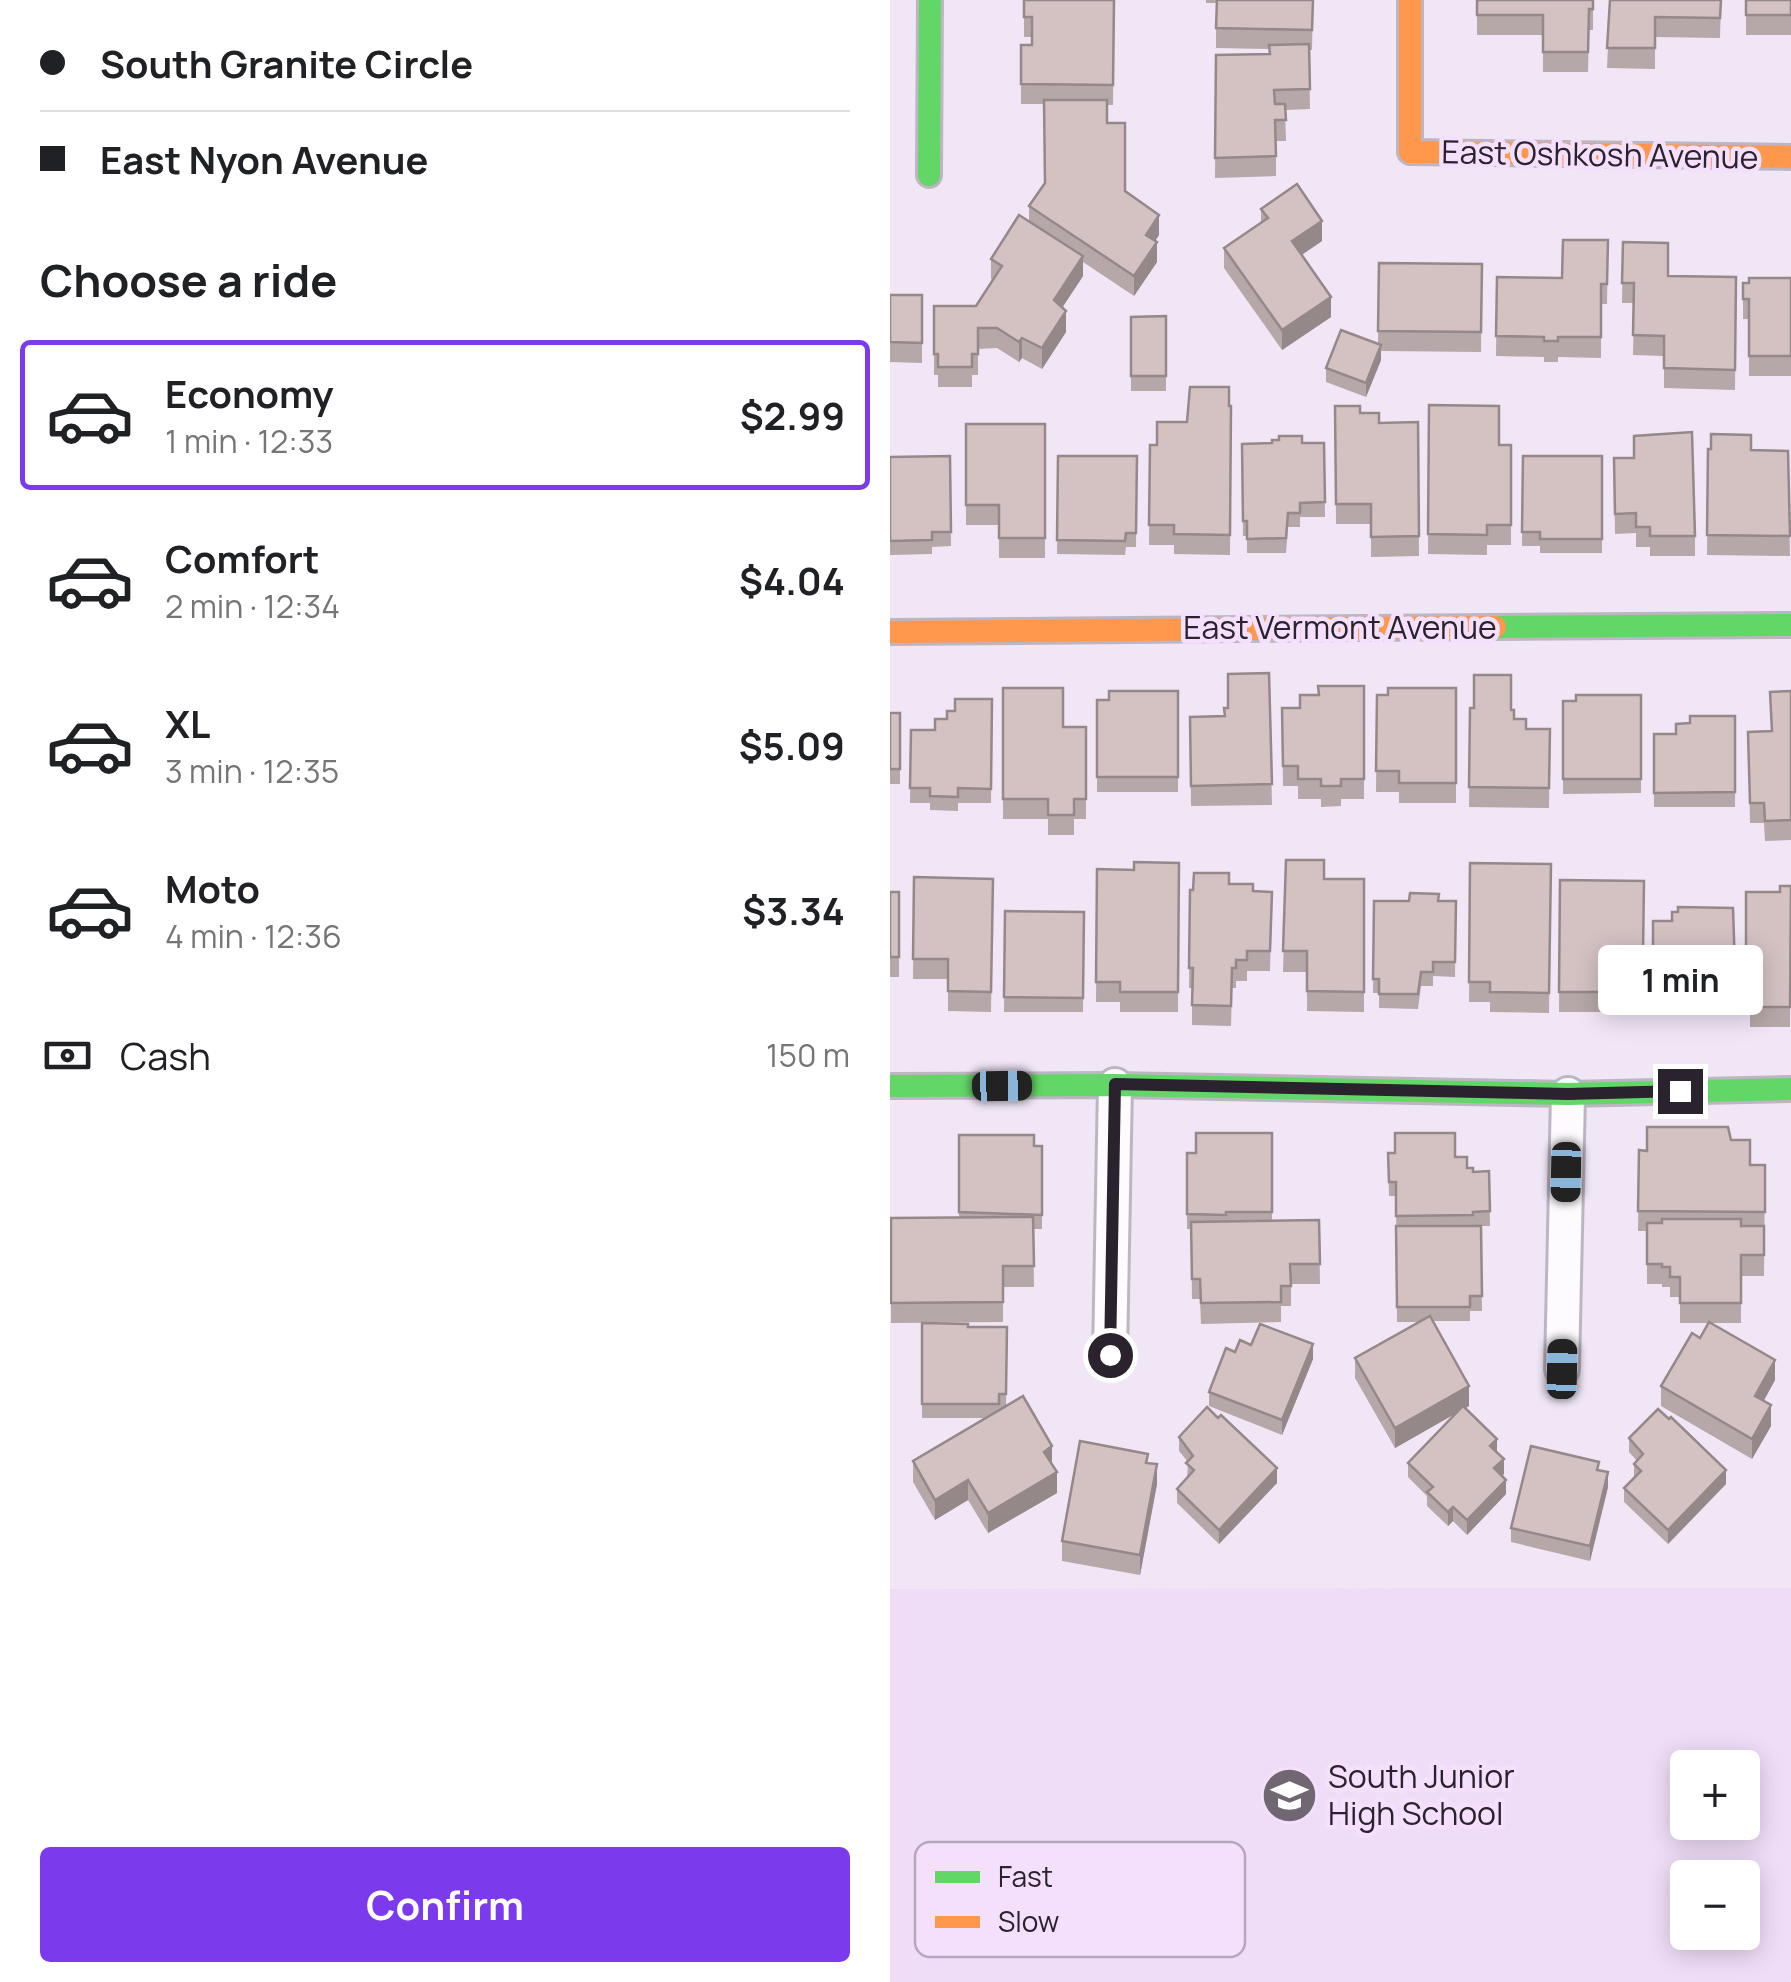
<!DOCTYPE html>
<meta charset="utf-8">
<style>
body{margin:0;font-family:Manrope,sans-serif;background:#f6f6f6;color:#202124;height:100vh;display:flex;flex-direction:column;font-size:38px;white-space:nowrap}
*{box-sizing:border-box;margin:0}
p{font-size:32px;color:#757577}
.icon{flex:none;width:55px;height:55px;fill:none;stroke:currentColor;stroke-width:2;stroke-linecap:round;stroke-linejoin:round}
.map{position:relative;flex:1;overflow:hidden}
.drawer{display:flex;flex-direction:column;background:#fff;width:890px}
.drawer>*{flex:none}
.banner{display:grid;align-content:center;height:220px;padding:0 40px;background:#fff}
.buttons{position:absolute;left:780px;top:1750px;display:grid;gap:20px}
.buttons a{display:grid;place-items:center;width:90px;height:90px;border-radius:10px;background:#fff;box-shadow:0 5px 25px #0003;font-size:50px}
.end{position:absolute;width:45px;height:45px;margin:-22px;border:12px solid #2a232d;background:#fff;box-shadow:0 0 0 5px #fff}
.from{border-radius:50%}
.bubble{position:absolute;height:70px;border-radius:10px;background:#fff;box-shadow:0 5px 25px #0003;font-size:32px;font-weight:700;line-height:70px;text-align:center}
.car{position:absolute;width:30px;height:60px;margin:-30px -15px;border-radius:12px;box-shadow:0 0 8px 2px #0007;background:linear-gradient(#222 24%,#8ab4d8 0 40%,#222 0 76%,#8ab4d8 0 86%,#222 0)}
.banner b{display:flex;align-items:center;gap:35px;height:95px;font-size:38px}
.banner b+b{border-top:2px solid #e0e0e0}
.banner i{width:25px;height:25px;background:#202124}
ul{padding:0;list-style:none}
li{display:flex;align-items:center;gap:30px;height:150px;margin:0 20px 15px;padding:0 20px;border:5px solid transparent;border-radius:10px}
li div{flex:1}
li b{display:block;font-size:38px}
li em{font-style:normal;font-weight:700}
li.current{border-color:#7c3aed}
li>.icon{width:90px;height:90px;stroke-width:1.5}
h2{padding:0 40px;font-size:45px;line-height:120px}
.pay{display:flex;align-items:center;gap:25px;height:110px;padding:0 40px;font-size:38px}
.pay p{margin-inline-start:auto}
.button{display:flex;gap:20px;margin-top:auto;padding:20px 40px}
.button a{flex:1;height:115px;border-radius:10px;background:#7c3aed;color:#fff;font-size:40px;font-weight:700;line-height:115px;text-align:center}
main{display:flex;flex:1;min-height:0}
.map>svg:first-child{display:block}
.built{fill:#efddf7;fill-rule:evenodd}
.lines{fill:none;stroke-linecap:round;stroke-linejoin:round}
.street-casing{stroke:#beb5c2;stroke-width:38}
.fast-casing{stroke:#beb5c2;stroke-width:28}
.slow-casing{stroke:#beb5c2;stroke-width:28}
.street{stroke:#fdfbfe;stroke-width:32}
.fast{stroke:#63d668;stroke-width:22}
.slow{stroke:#ff974d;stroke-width:22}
.wall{fill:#b6a7a8}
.shaded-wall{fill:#948888}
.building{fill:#d4c2c3;stroke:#948888;stroke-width:2.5}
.route{stroke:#2a232d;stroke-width:12}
.labels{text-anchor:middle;stroke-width:9;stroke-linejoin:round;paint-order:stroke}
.street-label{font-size:32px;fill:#2a232d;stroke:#f4e0fc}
.poi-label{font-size:32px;fill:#2a232d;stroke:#f4e0fc;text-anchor:start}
.key{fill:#f4e0fc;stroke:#b7a7be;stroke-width:2.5}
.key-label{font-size:28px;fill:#2a232d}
</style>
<main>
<section class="drawer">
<div class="banner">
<b><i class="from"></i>South Granite Circle</b>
<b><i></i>East Nyon Avenue</b>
</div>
<h2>Choose a ride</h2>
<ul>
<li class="current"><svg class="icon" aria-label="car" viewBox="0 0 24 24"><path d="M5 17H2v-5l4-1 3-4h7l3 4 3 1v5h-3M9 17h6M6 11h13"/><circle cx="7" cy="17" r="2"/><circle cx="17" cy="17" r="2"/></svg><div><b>Economy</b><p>1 min · 12:33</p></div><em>$2.99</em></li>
<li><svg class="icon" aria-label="car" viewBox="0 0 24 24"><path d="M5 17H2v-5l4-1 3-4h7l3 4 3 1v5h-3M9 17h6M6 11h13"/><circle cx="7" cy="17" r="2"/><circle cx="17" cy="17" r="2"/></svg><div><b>Comfort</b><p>2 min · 12:34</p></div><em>$4.04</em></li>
<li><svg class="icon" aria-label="car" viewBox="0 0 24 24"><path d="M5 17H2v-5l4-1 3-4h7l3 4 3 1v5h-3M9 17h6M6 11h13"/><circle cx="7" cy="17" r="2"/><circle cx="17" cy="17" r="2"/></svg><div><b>XL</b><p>3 min · 12:35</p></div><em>$5.09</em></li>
<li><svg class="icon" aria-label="car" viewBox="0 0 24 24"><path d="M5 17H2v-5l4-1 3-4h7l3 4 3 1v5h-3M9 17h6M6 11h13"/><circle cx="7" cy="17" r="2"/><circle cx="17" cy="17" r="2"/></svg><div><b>Moto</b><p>4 min · 12:36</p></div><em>$3.34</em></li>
</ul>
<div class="pay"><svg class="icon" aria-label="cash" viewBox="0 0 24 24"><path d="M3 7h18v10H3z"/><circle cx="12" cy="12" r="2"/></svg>Cash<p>150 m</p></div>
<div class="button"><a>Confirm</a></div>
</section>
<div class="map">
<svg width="901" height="1982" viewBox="0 0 901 1982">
<rect width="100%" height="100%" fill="#f1e6f6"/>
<path class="built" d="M 901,1588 L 901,1982 L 0,1982 L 0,1589 ZM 798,1768 L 852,1768 L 852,1822 L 798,1822 ZM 798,1878 L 852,1878 L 852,1932 L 798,1932 Z"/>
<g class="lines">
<defs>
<g id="street">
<polyline points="220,1355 225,1085"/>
<polyline points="672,1369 678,1094"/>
</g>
<g id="fast">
<polyline points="39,175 40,0"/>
<polyline points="605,627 901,625"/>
<polyline points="0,1086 225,1085 678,1094 901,1089"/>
</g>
<g id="slow">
<polyline points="520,0 520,152 901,157"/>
<polyline points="0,632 605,627"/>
</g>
</defs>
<use href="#street" class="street-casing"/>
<use href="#fast" class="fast-casing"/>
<use href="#slow" class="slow-casing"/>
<use href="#street" class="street"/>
<use href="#fast" class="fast"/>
<use href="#slow" class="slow"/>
</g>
<g class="wall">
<polygon points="134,0 224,0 223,105 217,105 217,123 235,191 269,235 265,241 267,262 244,296 193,262 193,276 172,308 176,332 152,369 132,358 129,362 107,348 88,349 88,375 82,375 82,387 48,387 48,375 44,375 44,306 86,306 103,280 101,279 101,259 139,222 139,206 155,184 154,104 131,104 131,45 142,45 142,37 134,37"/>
<polygon points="316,0 423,0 422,50 419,50 420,109 395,110 396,141 386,141 386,176 325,178 326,55 379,54 379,49 326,48 326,3 316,3"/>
<polygon points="587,0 703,0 703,30 699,30 698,72 653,72 653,35 587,35"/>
<polygon points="720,0 831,0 830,38 765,37 765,69 717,68"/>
<rect x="856" y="0" width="45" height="35"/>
<polygon points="371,209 432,241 412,255 441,317 392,350 334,268 334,248 371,222"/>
<polygon points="718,240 717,304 711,304 711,358 668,357 668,362 654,362 654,357 606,356 607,277 672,278"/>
<polygon points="733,242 778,276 846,277 845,390 774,388 774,356 743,355 744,303 732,303"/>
<polygon points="489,263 592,264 591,352 491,351 491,360 476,397 436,382 436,368 488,344"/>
<polygon points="901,278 901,376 859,376 859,319 853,319 853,283"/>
<polygon points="0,295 32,295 32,363 0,362"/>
<polygon points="276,316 276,391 241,391 241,317"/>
<polygon points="539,405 609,445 621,445 621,545 597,545 597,555 538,554"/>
<polygon points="339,406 341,406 340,555 284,554 284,545 259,545 260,445 267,445 297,422"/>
<polygon points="445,406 470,413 489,423 528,422 529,556 481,557 481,524 446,524"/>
<polygon points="76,424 155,424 155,558 109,558 109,525 76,525"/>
<polygon points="434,443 435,517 410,517 410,527 398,527 396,553 357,553 357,536 353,536 352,444"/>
<polygon points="818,449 898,451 900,556 817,555"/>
<polygon points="60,456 61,546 42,547 42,554 0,555 0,457"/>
<polygon points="168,456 247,456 246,547 236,547 235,555 167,554"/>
<polygon points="633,456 712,456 712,553 650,553 650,546 632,546"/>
<polygon points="724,458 805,536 805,556 760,556 760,547 746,547 746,533 725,534"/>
<polygon points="379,673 382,805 301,806 300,717 334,716 338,708"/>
<polygon points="474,686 474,799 451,799 451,806 431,807 431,799 408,799 408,786 393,786 392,708 410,708 428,695"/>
<polygon points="113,688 173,727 196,727 196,819 184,819 184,835 158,835 158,819 113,819"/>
<polygon points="566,688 566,803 509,803 509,792 486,792 487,695"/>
<polygon points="288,691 288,792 207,792 207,700 219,700"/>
<polygon points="901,691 901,840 875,841 874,823 860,823 858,732 881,731 880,692"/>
<polygon points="751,695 751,793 673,794 673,701"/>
<polygon points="102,699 101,803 68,803 68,811 40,810 40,803 20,803 21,730 45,730 65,711"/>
<polygon points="580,708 621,710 624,719 636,729 660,729 659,808 579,807"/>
<rect x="0" y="713" width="10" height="71"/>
<polygon points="845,716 845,807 764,807 764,734 786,734 800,723"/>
<polygon points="396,860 434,879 474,879 474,1012 417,1011 417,972 393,972"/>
<polygon points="289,863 288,1012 230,1012 230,1002 206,1002 207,869 244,870"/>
<polygon points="580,863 661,864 659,1013 600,1012 600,1002 579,1002"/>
<polygon points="24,877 103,879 101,1012 58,1011 58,979 23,979"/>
<polygon points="670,880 754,881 753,974 727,974 726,990 714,989 714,1012 669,1012"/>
<polygon points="339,884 363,891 382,892 380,971 357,971 357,981 346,981 346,988 342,988 341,1026 302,1025 302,988 299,988 300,890"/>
<polygon points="901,886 900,1027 860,1027 860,991 856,991 856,892 890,892"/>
<rect x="0" y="892" width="9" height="85"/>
<polygon points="484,901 566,901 565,977 543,976 543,986 531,986 528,1009 489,1008 489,993 483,993"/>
<polygon points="843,908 846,1013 799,1013 799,1004 781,1004 781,992 763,992 763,921 782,921"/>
<polygon points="115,911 194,912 193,1012 114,1012"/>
<polygon points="382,1133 382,1221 429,1220 430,1284 401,1284 401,1306 391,1306 391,1322 311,1324 310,1299 302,1299 301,1229 297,1229 297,1153 306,1153"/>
<polygon points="69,1135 144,1146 152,1161 152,1229 143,1229 144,1287 113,1287 113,1322 1,1323 1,1218 69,1218"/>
<polygon points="841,1140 860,1165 875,1165 874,1276 851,1276 851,1323 821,1323 885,1380 873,1401 881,1426 862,1459 771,1406 771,1386 810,1338 818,1323 790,1323 790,1297 780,1297 780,1287 772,1287 772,1284 757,1284 757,1231 748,1231 749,1150 757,1151"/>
<polygon points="498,1153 565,1157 583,1172 599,1171 600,1226 591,1226 592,1311 580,1311 580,1321 543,1321 579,1406 576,1408 607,1453 614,1474 612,1476 616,1494 577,1535 563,1521 558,1526 537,1506 537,1496 518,1477 518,1463 566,1413 505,1448 465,1378 465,1358 530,1322 507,1322 506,1196 499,1196"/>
<polygon points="32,1323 78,1327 117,1327 116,1406 162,1465 167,1493 98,1533 78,1500 45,1520 23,1482 23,1461 95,1418 32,1418"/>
<polygon points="361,1345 423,1359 392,1435 319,1406 319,1392"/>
<polygon points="289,1437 387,1483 329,1544 287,1503 287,1489 297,1478 298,1462 289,1451"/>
<polygon points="739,1438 836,1484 778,1544 734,1502 734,1488 744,1478 744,1464 747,1461 739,1452"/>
<polygon points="258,1463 267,1484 250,1575 172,1561 172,1541"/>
<polygon points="709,1470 718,1487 700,1561 621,1542 621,1528"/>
</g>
<g class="shaded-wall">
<polygon points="269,215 269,235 256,255 256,235"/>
<polygon points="432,221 432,241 402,261 402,241"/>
<polygon points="267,242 267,262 244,296 244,276"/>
<polygon points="193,256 193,276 164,320 164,300"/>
<polygon points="441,297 441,317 392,350 392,330"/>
<polygon points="176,311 176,332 152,369 152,348"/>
<polygon points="132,338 132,358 129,362 129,342"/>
<polygon points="491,345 491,360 476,397 476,383"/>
<polygon points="423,1344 423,1359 392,1435 392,1420"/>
<polygon points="885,1360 885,1380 865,1417 865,1396"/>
<polygon points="579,1386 579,1406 505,1448 505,1428"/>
<polygon points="881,1405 881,1426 862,1459 862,1439"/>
<polygon points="607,1439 607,1454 600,1446"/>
<polygon points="162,1446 162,1467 154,1452"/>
<polygon points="614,1459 614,1474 604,1483 604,1468"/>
<polygon points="267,1464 267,1484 250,1575 250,1555"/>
<polygon points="387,1468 387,1483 329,1544 329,1530"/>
<polygon points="836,1470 836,1484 778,1544 778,1530"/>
<polygon points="167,1472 167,1493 98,1533 98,1513"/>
<polygon points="718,1472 718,1487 700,1561 700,1546"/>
<polygon points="78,1480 78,1500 45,1520 45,1500"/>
<polygon points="616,1480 616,1494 577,1535 577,1520"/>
<polygon points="563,1507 563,1521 558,1526 558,1512"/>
</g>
<g class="building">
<polygon points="134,0 224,0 223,85 131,84 131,45 142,45 142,17 134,17"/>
<polygon points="327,0 423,0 422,30 326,28"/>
<polygon points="587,0 703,0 703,9 699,9 698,52 653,52 653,15 587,15"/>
<polygon points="720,0 831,0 830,18 765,17 765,48 717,48"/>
<rect x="856" y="0" width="45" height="15"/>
<polygon points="419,44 420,89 384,90 385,104 395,104 396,120 385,120 386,156 325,158 326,55 380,54 379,45"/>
<polygon points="154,100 217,100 217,123 235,123 235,191 269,215 256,235 267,242 244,276 139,206 155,183"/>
<polygon points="407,184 432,221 402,241 441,297 392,330 334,248 378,218 371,209"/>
<polygon points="129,215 193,256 164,300 176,311 152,348 132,338 129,342 107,328 88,328 88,354 82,354 82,367 48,367 48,354 44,354 44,306 86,306 112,266 101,259"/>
<polygon points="673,240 718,240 717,284 711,284 711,337 668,337 668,341 654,341 654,337 606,336 607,277 672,278"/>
<polygon points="733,242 778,243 778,276 846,277 845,370 774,368 774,336 743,335 744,283 732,283"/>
<polygon points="489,263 592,264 591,332 488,331"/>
<polygon points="859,278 901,278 901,356 859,356 859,299 853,299 853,283 859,283"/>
<polygon points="0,295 32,295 32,343 0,342"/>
<polygon points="276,316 276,376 241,376 241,317"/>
<polygon points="451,330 491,345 476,383 436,368"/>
<polygon points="300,387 339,387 339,406 341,406 340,535 284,534 284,525 259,525 260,445 267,445 267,422 297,422"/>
<polygon points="539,405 609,406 609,445 621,445 621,525 597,525 597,535 538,534"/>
<polygon points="445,406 470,406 470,413 489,413 489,423 528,422 529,536 481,537 481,504 446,504"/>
<polygon points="76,424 155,424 155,538 109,538 109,505 76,505"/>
<polygon points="802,432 805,536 760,536 760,527 746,527 746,513 725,514 724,458 744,458 744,436"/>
<polygon points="821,434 861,435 861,450 898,451 900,536 817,535 818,449 821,449"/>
<polygon points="389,436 412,436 412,443 434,443 435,502 410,503 410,513 398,513 396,538 357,539 357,521 353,521 352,444 382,443 382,440 389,440"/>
<polygon points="60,456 61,532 42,532 42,540 0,541 0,457"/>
<polygon points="168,456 247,456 246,533 236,533 235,541 167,540"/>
<polygon points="633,456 712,456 712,539 650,539 650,532 632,532"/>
<polygon points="379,673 382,784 301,786 300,717 335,716 334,708 338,708 338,674"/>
<polygon points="584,675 621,675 621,710 624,710 624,719 636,719 636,729 660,729 659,788 579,787 580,708 584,708"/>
<polygon points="428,686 474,686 474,779 451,779 451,786 431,786 431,779 408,779 408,766 393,766 392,708 410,708 410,695 429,695"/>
<polygon points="113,688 173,688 173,727 196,727 196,799 184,799 184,815 158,815 158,799 113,799"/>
<polygon points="498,688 566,688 566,783 509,783 509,771 486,771 487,695 498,695"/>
<polygon points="219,691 288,691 288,777 207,777 207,700 219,700"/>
<polygon points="901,691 901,820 875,821 874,803 860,803 858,732 882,731 880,692"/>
<polygon points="686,695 751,695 751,779 673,779 673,701 686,701"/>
<polygon points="65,699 102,699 101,789 68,788 68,797 40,796 40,788 20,788 21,730 45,730 45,719 57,719 57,711 65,711"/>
<rect x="0" y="713" width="10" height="56"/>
<polygon points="800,716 845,716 845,792 764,793 764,734 786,734 786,724 800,723"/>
<polygon points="396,860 434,860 434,879 474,879 474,992 417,991 417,951 393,951"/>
<polygon points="244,862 289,863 288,992 230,992 230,982 206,982 207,869 244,870"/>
<polygon points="580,863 661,864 659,993 600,992 600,982 579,982"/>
<polygon points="304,873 339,873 339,884 363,884 363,891 382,892 380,951 357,951 357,960 346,960 346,968 342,968 341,1006 302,1005 303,968 299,968 300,890 303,890"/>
<polygon points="24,877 103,879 101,992 58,991 58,959 23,959"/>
<polygon points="670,880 754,881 753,953 727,953 726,970 714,969 714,992 669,992"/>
<polygon points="890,886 901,886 900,1007 860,1007 860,971 856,971 856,892 890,892"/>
<rect x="0" y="892" width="9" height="65"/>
<polygon points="520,893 549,894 548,901 566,901 565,962 543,962 543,972 531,972 528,994 489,994 489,979 483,979 484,901 519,901"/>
<polygon points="788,907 843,908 846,999 799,999 799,990 781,990 781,978 763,978 763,921 782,921 782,912 788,912"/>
<polygon points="115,911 194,912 193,998 114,997"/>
<polygon points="757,1127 838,1127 841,1140 860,1140 860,1165 875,1165 875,1212 748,1211 749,1150 757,1151"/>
<polygon points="306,1133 382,1133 382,1212 336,1212 336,1215 297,1214 297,1153 306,1153"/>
<polygon points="505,1133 565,1133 565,1157 577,1157 577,1168 583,1168 583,1172 599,1171 600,1211 583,1212 583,1215 506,1216 506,1182 499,1182 498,1153 505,1153"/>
<polygon points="69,1135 144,1135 144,1146 152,1146 152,1215 69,1212"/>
<polygon points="143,1217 144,1266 113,1266 113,1302 1,1303 1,1218"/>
<polygon points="772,1219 851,1219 851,1226 874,1226 874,1255 851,1255 851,1303 790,1303 790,1277 780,1277 780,1267 772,1267 772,1264 757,1264 757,1223 772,1223"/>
<polygon points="429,1220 430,1264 400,1264 401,1286 391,1286 391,1302 311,1303 310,1279 302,1279 301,1222"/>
<polygon points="506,1226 591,1226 592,1296 580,1296 580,1307 507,1307"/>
<polygon points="540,1316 579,1386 505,1428 465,1358"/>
<polygon points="819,1322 885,1360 865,1396 881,1405 862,1439 771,1386 802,1333 810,1338"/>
<polygon points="32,1323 78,1324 78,1327 117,1327 116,1394 109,1394 109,1404 32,1404"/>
<polygon points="370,1324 423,1344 392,1420 319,1392 336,1348 345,1352 350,1340 361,1345"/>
<polygon points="133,1396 162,1446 154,1452 167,1472 98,1513 78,1480 45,1500 23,1461"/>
<polygon points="573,1406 607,1439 600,1446 614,1459 604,1468 616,1480 577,1520 563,1507 558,1512 537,1492 543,1487 518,1463"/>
<polygon points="317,1407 328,1418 331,1415 387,1468 329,1530 287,1489 304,1470 296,1463 303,1456 289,1437"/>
<polygon points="768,1409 779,1419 781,1417 836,1470 778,1530 734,1488 751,1471 744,1464 753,1454 739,1438"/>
<polygon points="190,1441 258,1454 256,1463 267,1464 250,1555 172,1541"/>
<polygon points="641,1446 709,1462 707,1470 718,1472 700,1546 621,1528"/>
</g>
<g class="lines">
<polyline class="route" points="220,1355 225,1084 678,1094 790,1091"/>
</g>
<defs>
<symbol id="school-disc" viewBox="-11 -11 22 22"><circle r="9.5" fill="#706773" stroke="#f4e0fc"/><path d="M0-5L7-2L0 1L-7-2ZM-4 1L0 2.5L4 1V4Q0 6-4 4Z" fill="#fff"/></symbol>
</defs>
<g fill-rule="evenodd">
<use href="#school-disc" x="368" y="1764" width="63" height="63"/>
</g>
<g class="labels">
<g class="street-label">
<text transform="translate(710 155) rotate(1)" y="11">East Oshkosh Avenue</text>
<text x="450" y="639">East Vermont Avenue</text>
</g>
<g class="poi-label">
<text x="438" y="1788">South Junior<tspan x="438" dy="37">High School</tspan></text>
</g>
</g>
<rect x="25" y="1842" width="330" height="115" rx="15" class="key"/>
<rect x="45" y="1871" width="45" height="12" fill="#63d668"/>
<rect x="45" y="1916" width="45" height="12" fill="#ff974d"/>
<g class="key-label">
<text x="108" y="1887">Fast</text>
<text x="108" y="1932">Slow</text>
</g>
</svg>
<div class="buttons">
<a>+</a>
<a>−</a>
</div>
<i class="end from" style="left:220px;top:1355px"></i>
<i class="end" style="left:790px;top:1091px"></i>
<div class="bubble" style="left:708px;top:945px;width:165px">1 min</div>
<i class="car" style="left:112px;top:1086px;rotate:89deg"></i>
<i class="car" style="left:676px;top:1172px;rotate:181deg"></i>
<i class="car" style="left:672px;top:1369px;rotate:1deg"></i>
</div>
</main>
